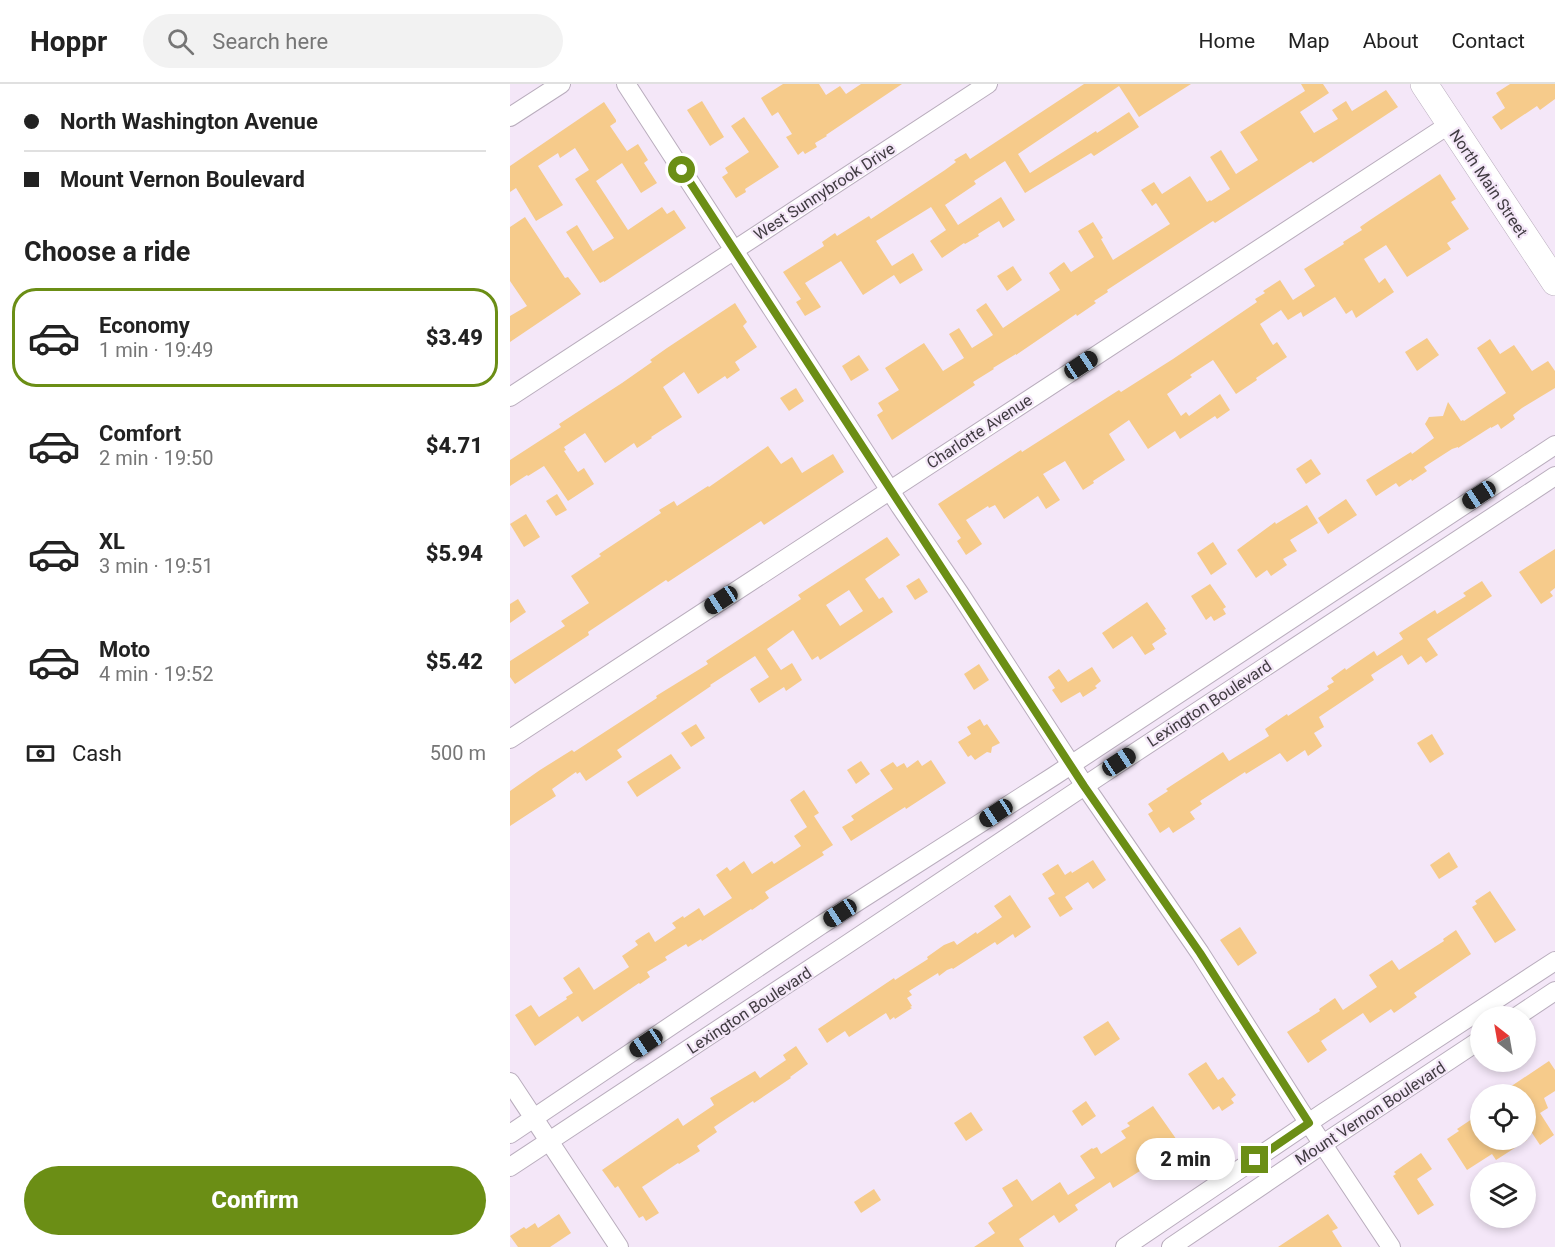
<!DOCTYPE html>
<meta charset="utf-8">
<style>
body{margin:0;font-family:Roboto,sans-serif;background:#f2f2f2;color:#222;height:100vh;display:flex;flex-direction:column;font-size:22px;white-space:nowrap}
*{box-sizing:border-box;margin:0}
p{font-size:20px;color:#767676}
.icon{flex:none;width:33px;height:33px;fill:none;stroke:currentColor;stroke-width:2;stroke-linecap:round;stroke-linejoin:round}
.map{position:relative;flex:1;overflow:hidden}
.drawer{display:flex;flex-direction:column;background:#fff;width:510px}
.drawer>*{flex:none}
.top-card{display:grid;align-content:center;height:132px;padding:0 24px;background:#fff}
.needle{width:39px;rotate:329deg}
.buttons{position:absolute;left:960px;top:922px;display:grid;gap:12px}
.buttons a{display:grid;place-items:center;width:66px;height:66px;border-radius:50%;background:#fff;box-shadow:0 3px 9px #0003;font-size:30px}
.end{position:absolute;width:27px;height:27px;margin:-14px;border:8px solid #6b8e15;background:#fff;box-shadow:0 0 0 3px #fff}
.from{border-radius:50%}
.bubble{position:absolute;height:42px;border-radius:21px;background:#fff;box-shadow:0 3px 9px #0003;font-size:20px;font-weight:800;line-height:42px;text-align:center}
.car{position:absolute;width:18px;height:36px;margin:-18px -9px;border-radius:8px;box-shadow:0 0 4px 2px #0007;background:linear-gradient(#222 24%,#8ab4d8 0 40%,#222 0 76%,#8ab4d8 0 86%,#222 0)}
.top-card b{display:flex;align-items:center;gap:21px;height:57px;font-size:22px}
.top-card b+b{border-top:2px solid #e0e0e0}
.top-card i{width:15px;height:15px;background:#222}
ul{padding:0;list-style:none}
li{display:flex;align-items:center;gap:18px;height:99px;margin:0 12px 9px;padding:0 12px;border:3px solid transparent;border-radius:24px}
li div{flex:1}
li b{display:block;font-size:22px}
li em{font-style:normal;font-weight:800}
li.on{border-color:#6b8e15}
li>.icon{width:54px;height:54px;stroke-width:1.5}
h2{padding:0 24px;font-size:27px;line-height:72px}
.pay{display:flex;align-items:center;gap:15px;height:66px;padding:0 24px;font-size:22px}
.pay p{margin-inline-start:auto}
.action{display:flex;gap:12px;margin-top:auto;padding:12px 24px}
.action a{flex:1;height:69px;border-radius:36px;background:#6b8e15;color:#fff;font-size:24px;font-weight:800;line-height:69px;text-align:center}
header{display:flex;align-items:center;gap:36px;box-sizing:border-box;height:84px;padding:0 30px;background:#fff;border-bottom:2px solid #e0e0e0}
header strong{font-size:28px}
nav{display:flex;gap:33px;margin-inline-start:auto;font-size:21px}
.search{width:420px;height:54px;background:#f2f2f2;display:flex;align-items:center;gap:15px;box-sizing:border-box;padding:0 21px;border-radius:33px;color:#767676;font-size:22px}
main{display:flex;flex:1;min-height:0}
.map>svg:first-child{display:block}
.building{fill:#f6cb8b;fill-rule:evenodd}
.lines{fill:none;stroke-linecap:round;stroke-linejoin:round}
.minor-casing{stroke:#b9adbd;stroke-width:20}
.secondary-casing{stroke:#b9adbd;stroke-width:28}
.minor{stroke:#fff;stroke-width:18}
.secondary{stroke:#fff;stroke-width:27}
.route{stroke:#6b8e15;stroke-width:8}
.labels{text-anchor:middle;stroke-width:4.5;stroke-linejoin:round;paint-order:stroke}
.street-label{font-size:16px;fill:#403b41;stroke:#f4e7f8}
</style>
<header>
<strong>Hoppr</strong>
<div class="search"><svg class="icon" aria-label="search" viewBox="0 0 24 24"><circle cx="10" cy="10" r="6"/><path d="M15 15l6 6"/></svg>Search here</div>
<nav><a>Home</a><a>Map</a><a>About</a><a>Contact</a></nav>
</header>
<main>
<section class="drawer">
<div class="top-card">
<b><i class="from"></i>North Washington Avenue</b>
<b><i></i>Mount Vernon Boulevard</b>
</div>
<h2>Choose a ride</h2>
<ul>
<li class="on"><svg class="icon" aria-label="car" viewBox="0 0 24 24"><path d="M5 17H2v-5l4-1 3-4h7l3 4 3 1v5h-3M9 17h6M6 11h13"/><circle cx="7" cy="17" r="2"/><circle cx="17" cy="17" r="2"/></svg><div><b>Economy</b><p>1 min · 19:49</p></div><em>$3.49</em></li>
<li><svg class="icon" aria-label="car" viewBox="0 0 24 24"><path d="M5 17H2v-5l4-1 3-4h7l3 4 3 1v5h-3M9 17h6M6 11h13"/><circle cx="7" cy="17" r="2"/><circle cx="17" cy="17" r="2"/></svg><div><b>Comfort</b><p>2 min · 19:50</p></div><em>$4.71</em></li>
<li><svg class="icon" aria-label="car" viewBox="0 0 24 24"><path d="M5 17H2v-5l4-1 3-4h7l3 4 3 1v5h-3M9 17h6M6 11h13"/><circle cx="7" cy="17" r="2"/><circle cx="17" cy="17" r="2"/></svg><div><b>XL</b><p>3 min · 19:51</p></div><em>$5.94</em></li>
<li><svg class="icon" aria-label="car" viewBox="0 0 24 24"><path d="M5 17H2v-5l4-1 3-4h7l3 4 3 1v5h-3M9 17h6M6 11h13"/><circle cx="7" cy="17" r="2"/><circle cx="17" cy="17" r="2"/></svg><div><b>Moto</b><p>4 min · 19:52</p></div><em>$5.42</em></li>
</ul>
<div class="pay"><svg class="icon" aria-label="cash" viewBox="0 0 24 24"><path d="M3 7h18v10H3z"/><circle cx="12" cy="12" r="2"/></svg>Cash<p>500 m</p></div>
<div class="action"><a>Confirm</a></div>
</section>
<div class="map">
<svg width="1045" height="1163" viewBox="0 0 1045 1163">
<rect width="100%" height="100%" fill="#f4e7f8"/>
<g class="building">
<polygon points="273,0 309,0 316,11 330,2 336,10 351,0 392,0 316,51 317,52 305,59 307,63 295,70 293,67 288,71 276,53 282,50 268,28 262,32 251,14"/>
<polygon points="574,0 681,0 629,33 609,2 508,70 520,89 586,47 587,49 619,28 629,43 584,72 581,69 515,109 495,77 464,97 466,100 435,121 448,141 491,113 505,136 493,144 489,137 468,150 469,152 455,160 454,159 432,174 420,157 436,146 421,123 366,157 382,182 403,169 413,186 390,200 384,191 353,211 331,177 295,199 311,223 295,232 286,218 291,215 273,188 314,162 312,158 325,149 327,152 359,132 361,135 435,86 446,78 444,76 456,69 460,75"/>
<polygon points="791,0 813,0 819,9 790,28 804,49 828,35 822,26 836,17 842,27 876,6 888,23 803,79 801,77 705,139 703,137 597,206 598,208 584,217 586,219 567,232 566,230 506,271 506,270 483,284 484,285 463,298 465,301 382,356 367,331 373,327 368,319 389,306 375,284 414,259 433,287 454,274 439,250 449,244 462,264 483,251 466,226 476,219 493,244 550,206 539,189 554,178 561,188 584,173 568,147 583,138 593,154 591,155 603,176 660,140 646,119 642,122 631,106 644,98 652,110 680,92 697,118 700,116 701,117 720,105 700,73 711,66 726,90 748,76 730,48 795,7"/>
<polygon points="1000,0 1045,0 1045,15 1030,26 1027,22 991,46 982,33 995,24 986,9"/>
<polygon points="192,17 214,53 200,62 177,26"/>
<polygon points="94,18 106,36 106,38 100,42 117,67 128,60 138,76 134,79 147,99 131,109 112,79 86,97 118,146 152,123 157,130 164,126 176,144 94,198 94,197 90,199 56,148 67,141 83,167 104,154 65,95 79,86 65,64 50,74 48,69 28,82 53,121 26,137 6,104 0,108 0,82"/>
<polygon points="234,33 269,83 235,105 236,108 226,114 212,93 218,89 215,84 239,68 221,42"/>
<polygon points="930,90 946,115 941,118 959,145 937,159 941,165 897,193 876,161 854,175 869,199 875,194 884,208 846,234 842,226 836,230 825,213 793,233 791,228 778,236 771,226 750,240 763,261 767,258 777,273 746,294 747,296 726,310 703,276 680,291 682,293 657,310 671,332 676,328 679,332 710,310 720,326 707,335 705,332 670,355 665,347 638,365 619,336 599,350 615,376 583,397 584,399 573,406 555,377 533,390 550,416 536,425 528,412 494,435 485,421 479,424 478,422 456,436 472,460 456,471 447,457 451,454 428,420 511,366 512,368 609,306 611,308 663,275 747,218 745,215 755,209 753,207 770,196 783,216 805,202 794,185 834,160 833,158 852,146 850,143 860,136"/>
<polygon points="15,133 55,194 58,193 71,210 0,258 0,232 17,222 0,197 0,143"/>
<polygon points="503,182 512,196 497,207 487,192"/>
<polygon points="225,219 237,238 233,242 247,263 225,278 230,286 217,295 215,292 188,310 174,288 153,303 172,333 141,353 142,354 127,364 124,359 95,379 75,349 54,363 56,366 54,367 68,388 74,384 84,400 58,417 34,382 18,392 17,391 0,402 0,376 51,343 49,340 112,299 142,278 140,276 157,264"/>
<polygon points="917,254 929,271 907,287 895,268"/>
<polygon points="980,255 990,270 1004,261 1022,287 1038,277 1045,287 1045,304 1012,324 1003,331 1005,335 991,345 988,340 981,344 981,343 948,364 948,363 942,365 914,383 917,387 902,397 901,395 889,403 886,399 866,412 856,396 901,368 902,370 924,354 915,340 919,333 933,332 938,318 951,337 953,336 954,337 996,309 967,264"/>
<polygon points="349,271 359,286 341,297 332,282"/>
<polygon points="286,304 294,317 279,327 270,314"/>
<polygon points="258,362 271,380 282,373 292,389 323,370 334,388 254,441 251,437 158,498 156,496 78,548 79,551 5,600 0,593 0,577 55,542 51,537 79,519 61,492 91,472 89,470 151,429 149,426 164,417 167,422 198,402 199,403"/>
<polygon points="801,375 811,390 796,400 786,385"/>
<polygon points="47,410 57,426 46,432 36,417"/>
<polygon points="836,415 847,431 818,450 808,434"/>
<polygon points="797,421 808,439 780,456 787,467 773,475 777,481 761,492 757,486 746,494 727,466 765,438 766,440"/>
<polygon points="16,430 30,453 14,463 0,440"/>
<path d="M 377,453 L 390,471 L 355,495 L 369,515 L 373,513 L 383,528 L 310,576 L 308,572 L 302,576 L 283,546 L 257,565 L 271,586 L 282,579 L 292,596 L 276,607 L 274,603 L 249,619 L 240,605 L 259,593 L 245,572 L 200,601 L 201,602 L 107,666 L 112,673 L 76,697 L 70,688 L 67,690 L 66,688 L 42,705 L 46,712 L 0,742 L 0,707 L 30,686 L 62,666 L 64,668 L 147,614 L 146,612 L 198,580 L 196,577 L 291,515 L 288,511 ZM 339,506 L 353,527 L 330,542 L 316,521 Z"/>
<polygon points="703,458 717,480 701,491 687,469"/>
<polygon points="1045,465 1045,504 1040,508 1043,512 1031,520 1009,488"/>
<polygon points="409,494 418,508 405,516 396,502"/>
<polygon points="972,497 982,512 917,555 928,571 916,579 911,572 898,581 892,571 861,591 864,596 809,633 814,643 804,649 812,662 798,672 795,666 777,678 770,669 736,690 735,688 690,717 692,720 680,728 685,735 663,749 659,743 650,749 638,730 643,727 638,720 658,707 656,705 713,668 719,677 759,652 755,645 777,630 778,632 819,605 817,602 824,598 821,594 835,584 836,586 864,567 867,572 893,555 889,549 925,526 927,530 956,512 953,509"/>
<polygon points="700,500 716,523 713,525 716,530 704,537 701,532 696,536 681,512"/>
<polygon points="8,515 16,528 0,539 0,520"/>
<polygon points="637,518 656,545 654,546 657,550 642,560 645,565 635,571 622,552 603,565 592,549"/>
<polygon points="469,580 479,596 464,606 454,590"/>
<polygon points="582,583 591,597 585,602 587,604 573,613 570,608 551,619 542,606 545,604 538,593 549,585 558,598"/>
<polygon points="470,635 474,642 477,640 490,659 482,663 481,669 477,668 465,676 461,671 458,673 448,658 461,650 457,643"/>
<polygon points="186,640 195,654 181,663 171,649"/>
<polygon points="922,650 934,670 920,679 907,659"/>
<polygon points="161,670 171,684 127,713 117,698"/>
<polygon points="408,676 412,682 421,676 436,699 396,725 395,723 341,757 332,743 344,736 341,732 383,705 370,686 383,678 387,683 394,679 397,684"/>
<polygon points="351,677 360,690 346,700 337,686"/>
<polygon points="294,706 309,729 304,732 323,761 312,768 314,771 255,808 259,814 242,826 241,825 192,857 191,855 178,863 176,860 155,873 157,876 137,888 140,893 130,900 129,899 72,938 68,932 25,962 5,931 21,921 29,933 57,915 56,913 63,909 53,894 69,883 84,906 119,883 112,872 128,861 125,857 139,848 145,858 166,844 162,839 173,832 174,834 189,824 194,832 222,814 206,791 217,783 220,787 234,777 242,790 262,777 264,780 291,762 284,752 297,743 280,716"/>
<polygon points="939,768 948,783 929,795 920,781"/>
<polygon points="583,776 596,796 583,805 578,798 555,813 563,825 550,833 538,814 545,810 532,790 548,780 555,791 561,787 562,789"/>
<polygon points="980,807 1006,846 985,859 962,823 967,820 965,817"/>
<polygon points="500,811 521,843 505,854 503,850 487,861 485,858 443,885 442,884 437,886 429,892 428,889 399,907 402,911 397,914 402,922 400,923 402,924 385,935 384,933 380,936 376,929 339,953 335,947 317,959 308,945 384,894 385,896 418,875 417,873 434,861 444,857 447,861 466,848 467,850 492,833 484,822"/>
<polygon points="730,843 747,869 728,882 710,856"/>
<polygon points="946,846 961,870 904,909 907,913 884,929 881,925 860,939 853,929 811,957 817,966 798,979 777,948 810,927 809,925 825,914 833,926 867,903 859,891 882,876 889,886 934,857 933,855"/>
<polygon points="598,937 610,955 585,972 573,953"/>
<polygon points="286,962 298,980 280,993 281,994 244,1019 243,1017 204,1043 207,1048 187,1062 190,1067 169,1080 168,1079 132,1103 149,1129 136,1137 133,1132 129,1134 108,1102 105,1104 92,1086 168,1034 173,1042 204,1021 200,1014 245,987 250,994 276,976 273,971"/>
<polygon points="1039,977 1045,986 1045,1007 1034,1014 1038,1024 1030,1029 1044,1051 1030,1061 1016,1040 1016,1011 1005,1011 1000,1003"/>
<polygon points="696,978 708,996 713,993 726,1011 721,1015 724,1019 712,1027 709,1022 703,1026 678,990"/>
<polygon points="576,1017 586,1032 572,1042 562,1027"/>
<polygon points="643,1022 669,1059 659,1066 660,1068 603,1104 600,1098 565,1121 568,1126 549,1139 544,1131 509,1155 514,1163 464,1163 485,1149 478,1139 503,1122 492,1104 507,1095 522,1117 550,1098 558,1111 585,1094 570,1072 582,1064 583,1065 587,1063 591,1070 616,1054 611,1047 620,1042 617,1039"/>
<polygon points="461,1028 473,1046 456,1057 444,1039"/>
<polygon points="970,1032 970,1056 1017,1056 986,1076 982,1070 957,1086 937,1055 949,1047 947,1045 962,1035 963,1037"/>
<polygon points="911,1069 922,1085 907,1095 924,1121 908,1131 883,1092 886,1090 884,1088"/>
<polygon points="364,1105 371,1116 351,1129 344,1118"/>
<polygon points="49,1130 61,1149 40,1163 8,1163 0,1152 14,1143 16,1145 25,1139 28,1144"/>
<polygon points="818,1130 828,1144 822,1147 832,1163 768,1163"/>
</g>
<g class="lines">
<defs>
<g id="minor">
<polyline points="116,0 390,422 450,510 575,702 690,869 790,1026 881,1163"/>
<polyline points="0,33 51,0"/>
<polyline points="0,313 478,0"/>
<polyline points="0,655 940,40"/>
<polyline points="1006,933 1045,907"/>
<polyline points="0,998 109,1163"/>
<polyline points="0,1050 311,841 544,692 1045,361"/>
<polyline points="0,1083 327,867 591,691 1045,392"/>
<polyline points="615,1163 813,1029 1045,877"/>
<polyline points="661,1163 813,1060 970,956"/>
</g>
<polyline id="secondary" points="914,0 1045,198"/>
</defs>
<use href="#minor" class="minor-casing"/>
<use href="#secondary" class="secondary-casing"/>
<use href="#minor" class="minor"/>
<use href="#secondary" class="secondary"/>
</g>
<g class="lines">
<polyline class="route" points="172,86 574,702 690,869 799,1039 745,1076"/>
</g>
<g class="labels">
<g class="street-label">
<text transform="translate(979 99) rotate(56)" y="6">North Main Street</text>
<text transform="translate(314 107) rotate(-33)" y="6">West Sunnybrook Drive</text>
<text transform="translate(469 347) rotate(-33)" y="6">Charlotte Avenue</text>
<text transform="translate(699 619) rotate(-33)" y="6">Lexington Boulevard</text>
<text transform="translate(239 926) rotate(-33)" y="6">Lexington Boulevard</text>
<text transform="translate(860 1029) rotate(-33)" y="6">Mount Vernon Boulevard</text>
</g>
</g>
</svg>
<div class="buttons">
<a><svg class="needle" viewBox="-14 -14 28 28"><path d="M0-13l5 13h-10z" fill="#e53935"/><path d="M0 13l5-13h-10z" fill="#767676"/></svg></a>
<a><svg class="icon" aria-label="locate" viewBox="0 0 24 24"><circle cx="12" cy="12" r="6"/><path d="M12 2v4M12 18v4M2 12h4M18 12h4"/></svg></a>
<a><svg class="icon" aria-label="layers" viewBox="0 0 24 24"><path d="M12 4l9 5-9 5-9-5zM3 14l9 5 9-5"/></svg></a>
</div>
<i class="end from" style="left:172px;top:86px"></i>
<i class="end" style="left:745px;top:1076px"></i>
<div class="bubble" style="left:626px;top:1054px;width:99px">2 min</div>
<i class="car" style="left:571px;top:281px;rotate:57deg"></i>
<i class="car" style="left:969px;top:411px;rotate:237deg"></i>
<i class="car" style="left:211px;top:516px;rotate:237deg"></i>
<i class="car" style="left:609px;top:678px;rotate:57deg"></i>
<i class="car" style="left:486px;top:729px;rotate:237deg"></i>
<i class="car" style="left:330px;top:829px;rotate:237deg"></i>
<i class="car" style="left:136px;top:959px;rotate:236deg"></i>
</div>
</main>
